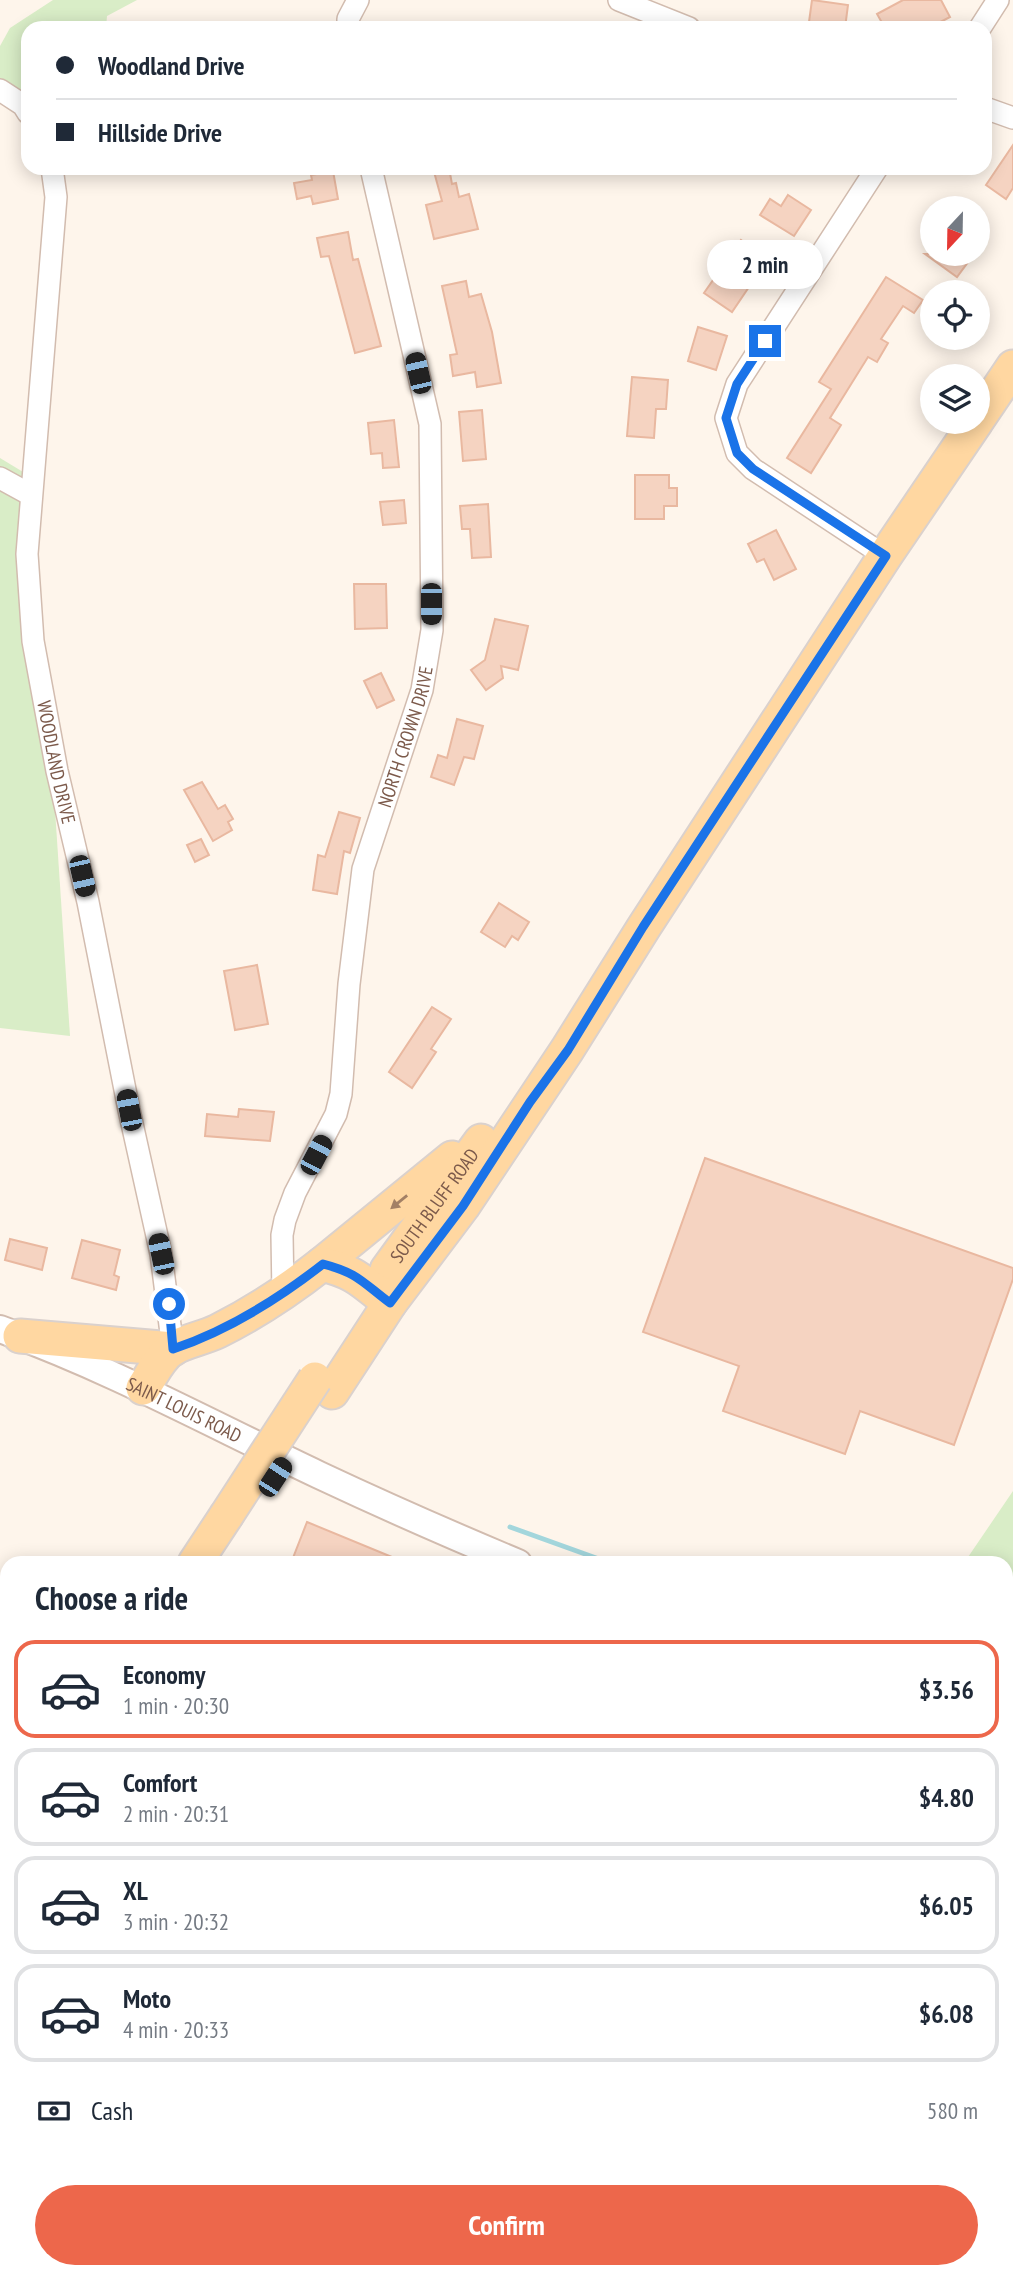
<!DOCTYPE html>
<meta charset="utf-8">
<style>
body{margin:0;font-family:"PT Sans Narrow",sans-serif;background:#f2f2f3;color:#1f2937;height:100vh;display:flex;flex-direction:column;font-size:26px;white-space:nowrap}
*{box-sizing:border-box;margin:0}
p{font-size:23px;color:#747a83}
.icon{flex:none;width:38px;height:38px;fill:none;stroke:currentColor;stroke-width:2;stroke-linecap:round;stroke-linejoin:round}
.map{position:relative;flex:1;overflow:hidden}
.details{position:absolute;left:0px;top:1556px;width:1013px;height:723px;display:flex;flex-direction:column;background:#fff;border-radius:21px 21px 0 0;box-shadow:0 4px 18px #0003}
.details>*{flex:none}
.top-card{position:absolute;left:21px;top:21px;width:971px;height:154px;border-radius:21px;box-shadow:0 4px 18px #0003;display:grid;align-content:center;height:154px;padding:0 35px;background:#fff}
.needle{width:46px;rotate:202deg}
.controls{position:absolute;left:920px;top:196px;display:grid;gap:14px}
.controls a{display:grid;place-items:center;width:70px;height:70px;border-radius:50%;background:#fff;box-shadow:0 4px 18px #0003;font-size:35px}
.end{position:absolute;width:32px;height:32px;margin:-16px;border:9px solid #1a73e8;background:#fff;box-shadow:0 0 0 4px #fff}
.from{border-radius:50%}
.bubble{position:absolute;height:49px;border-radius:24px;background:#fff;box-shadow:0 4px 18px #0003;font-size:23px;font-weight:700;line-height:49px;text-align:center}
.car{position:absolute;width:21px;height:42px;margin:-21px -10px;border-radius:9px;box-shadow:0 0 5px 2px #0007;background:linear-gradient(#222 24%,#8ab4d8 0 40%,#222 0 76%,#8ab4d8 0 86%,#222 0)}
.top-card b{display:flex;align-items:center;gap:24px;height:66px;font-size:26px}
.top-card b+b{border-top:2px solid #e0e1e3}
.top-card i{width:18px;height:18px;background:#1f2937}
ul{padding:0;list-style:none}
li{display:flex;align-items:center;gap:21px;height:98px;margin:0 14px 10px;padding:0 21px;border:4px solid #e0e1e3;border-radius:21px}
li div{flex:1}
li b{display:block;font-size:26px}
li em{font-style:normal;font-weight:700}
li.on{border-color:#ed674b}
li>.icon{width:63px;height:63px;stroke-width:1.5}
h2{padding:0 35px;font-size:32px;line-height:84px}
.pay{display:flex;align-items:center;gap:18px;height:77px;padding:0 35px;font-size:26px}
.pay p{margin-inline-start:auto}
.cta{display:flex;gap:14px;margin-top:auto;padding:14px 35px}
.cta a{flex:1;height:80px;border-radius:42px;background:#ed674b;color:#fff;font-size:28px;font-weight:700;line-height:80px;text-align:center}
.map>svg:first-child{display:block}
.green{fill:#d9edc7}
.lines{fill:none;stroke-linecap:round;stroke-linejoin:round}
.stream{stroke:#a3d6dc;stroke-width:5}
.building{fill:#f5d3c1;stroke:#e9b8a0;stroke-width:2}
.minor-casing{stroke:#d2bcaf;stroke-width:24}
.tertiary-casing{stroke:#d2bcaf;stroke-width:30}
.primary-casing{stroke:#dad1cd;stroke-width:37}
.minor{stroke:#fff;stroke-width:21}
.tertiary{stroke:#fff;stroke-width:26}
.primary{stroke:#ffd7a1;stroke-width:33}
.primary-bridge-casing{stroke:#dad1cd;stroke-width:37;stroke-linecap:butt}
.primary-bridge{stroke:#ffd7a1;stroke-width:33}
.oneway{fill:#a38065}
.route{stroke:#1a73e8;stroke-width:9}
.labels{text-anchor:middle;stroke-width:7;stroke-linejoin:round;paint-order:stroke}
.street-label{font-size:19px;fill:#7c5a4b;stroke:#fffaf3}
</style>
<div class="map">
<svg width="1013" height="2277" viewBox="0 0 1013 2277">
<rect width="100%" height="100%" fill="#fef5eb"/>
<g class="green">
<polygon points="53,0 137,0 107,16 106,28 28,28 28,113 0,90 0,46 10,28"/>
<polygon points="0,458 33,478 70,1036 0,1028"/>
<polygon points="1013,1491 1013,1740 1006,1737 1006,1563 964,1563"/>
<polygon points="34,2272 237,2272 243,2277 32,2277"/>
</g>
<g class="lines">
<g class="stream">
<polyline points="510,1527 610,1563"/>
<polyline points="1006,1701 1013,1703"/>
</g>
</g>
<g class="building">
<polygon points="812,0 848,5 845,28 809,22"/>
<polygon points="903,0 941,0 950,17 929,28 885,28 877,14"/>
<polygon points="1013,145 1013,188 1006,199 986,185"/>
<polygon points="433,168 449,168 452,184 456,183 459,197 469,194 478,229 434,239 426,205 442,201"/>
<polygon points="333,171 338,199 313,204 311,196 297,199 294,183 312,180 311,175"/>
<polygon points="788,195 811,210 794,236 760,215 770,199 781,206"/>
<polygon points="348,232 353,260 358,259 381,346 355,353 329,256 321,257 317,238"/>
<polygon points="741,240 761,254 746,276 753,281 732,312 704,293"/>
<polygon points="925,254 974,254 957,277"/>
<polygon points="886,277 923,300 914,313 903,306 881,339 888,343 877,362 868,357 830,418 841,425 811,473 787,458 831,389 819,382"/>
<polygon points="466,281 469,297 481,294 492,332 501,383 477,387 475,372 453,376 450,355 457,354 442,286"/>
<polygon points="698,327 727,336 716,370 688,361"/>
<polygon points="632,377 668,380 666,409 656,409 654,438 627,436"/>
<polygon points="482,410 486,459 463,461 459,412"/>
<polygon points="394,420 399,467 383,468 382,453 371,454 368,423"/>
<polygon points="635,475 669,475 669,488 677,488 677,506 664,506 664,519 635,519"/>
<polygon points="404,500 406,523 383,525 380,502"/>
<polygon points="488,504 491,557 472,558 470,529 462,529 460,506"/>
<polygon points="776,530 796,569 774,580 764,559 757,562 748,544"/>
<polygon points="354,584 386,584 387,628 355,629"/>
<polygon points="495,619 528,626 518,670 501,666 503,678 486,690 471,670 485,660"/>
<polygon points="381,673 394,700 377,708 364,681"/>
<polygon points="457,719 483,726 474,759 464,757 454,785 431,777 438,755 447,758"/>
<polygon points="202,782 218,809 225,805 233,819 228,822 232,830 213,841 184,790"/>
<polygon points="339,812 360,818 350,853 344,851 337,894 313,890 318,855 325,857"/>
<polygon points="201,839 209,855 195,862 187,845"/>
<polygon points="499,903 529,922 518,940 512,936 505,947 481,932"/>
<polygon points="257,965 268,1024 235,1030 224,971"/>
<polygon points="432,1007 451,1019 431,1049 436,1052 412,1088 389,1072"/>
<polygon points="239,1109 274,1112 270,1141 205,1136 207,1114 238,1117"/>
<polygon points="705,1158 1013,1268 1013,1279 954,1445 860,1411 845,1454 723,1411 739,1366 643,1332"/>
<polygon points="10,1239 47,1248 42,1270 5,1260"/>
<polygon points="82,1240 120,1250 114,1275 119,1277 116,1290 72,1278"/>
<polygon points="307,1522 404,1562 404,1563 291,1563"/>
</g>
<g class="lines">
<defs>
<g id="minor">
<polyline points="619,0 689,28"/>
<polyline points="348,28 348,19 358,0"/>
<polyline points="980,28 998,0"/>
<polyline points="0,90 23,105 28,113"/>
<polyline points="985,108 1013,118"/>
<path id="s1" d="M 52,168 L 56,197 L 27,554 L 33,641 L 57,771 L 88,902 L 129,1110 L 161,1254 L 173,1349"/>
<polyline points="877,168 737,384 726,418 737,453 753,469 885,556"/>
<polyline points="0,478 31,495"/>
<path id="s2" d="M 283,1295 L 282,1235 L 285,1220 L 295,1193 L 336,1114 L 341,1094 L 349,984 L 363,869 L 422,690 L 432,630 L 430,424 L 371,168"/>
<polyline points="0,1613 7,1614"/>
</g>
<g id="tertiary">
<path id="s3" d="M 0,1329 C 111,1369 213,1425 319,1475 C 385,1506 451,1535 518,1563"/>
<polyline points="1006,1737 1013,1740"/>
</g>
<g id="primary">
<polyline points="978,419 1013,367"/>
<polyline points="322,1264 452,1158"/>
<path id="s4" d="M 387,1270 L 481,1141"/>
<polyline points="20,1336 173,1349"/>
<path d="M 143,1388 C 152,1375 159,1358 172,1349 C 185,1341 204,1338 218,1331 C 256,1312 289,1290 322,1264 C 358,1273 362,1282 390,1303"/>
<polyline points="332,1392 390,1303 463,1206 567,1050 644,927 885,556 976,422"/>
<polyline points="195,1563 226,1516"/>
<polyline points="1006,1828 1013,1829"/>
<polyline points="0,1851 7,1841"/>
<polyline points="0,1885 7,1875"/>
<polyline points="0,1977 7,1971"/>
</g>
</defs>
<use href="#minor" class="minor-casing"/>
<use href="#tertiary" class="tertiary-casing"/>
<use href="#primary" class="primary-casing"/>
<use href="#minor" class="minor"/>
<use href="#tertiary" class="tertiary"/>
<use href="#primary" class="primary"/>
<defs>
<polyline id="primary-bridge" points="226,1516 315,1379"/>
</defs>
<use href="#primary-bridge" class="primary-bridge-casing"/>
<use href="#primary-bridge" class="primary-bridge"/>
</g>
<defs><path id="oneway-solid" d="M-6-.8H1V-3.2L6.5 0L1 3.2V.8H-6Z" transform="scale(1.75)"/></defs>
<use class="oneway" href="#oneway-solid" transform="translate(399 1202) rotate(141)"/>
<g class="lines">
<path class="route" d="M 169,1304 L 173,1349 C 229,1330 277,1300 323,1264 C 358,1273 362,1282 390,1303 L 463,1206 L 530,1102 L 568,1050 L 643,927 L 886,556 L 753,469 L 737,453 L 726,418 L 737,384 L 765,341"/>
</g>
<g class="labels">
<g class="street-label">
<text dy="7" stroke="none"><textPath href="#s2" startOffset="579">NORTH CROWN DRIVE</textPath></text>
<text dy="7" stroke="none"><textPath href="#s1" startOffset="598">WOODLAND DRIVE</textPath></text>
<text dy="7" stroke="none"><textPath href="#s4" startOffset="80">SOUTH BLUFF ROAD</textPath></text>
<text dy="7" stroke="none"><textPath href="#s3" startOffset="201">SAINT LOUIS ROAD</textPath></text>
</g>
</g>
</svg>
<div class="controls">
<a><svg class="needle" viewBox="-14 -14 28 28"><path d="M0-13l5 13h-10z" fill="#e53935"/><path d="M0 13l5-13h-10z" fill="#747a83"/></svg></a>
<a><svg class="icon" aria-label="locate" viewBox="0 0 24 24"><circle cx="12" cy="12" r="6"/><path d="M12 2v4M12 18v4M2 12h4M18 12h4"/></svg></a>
<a><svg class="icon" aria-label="layers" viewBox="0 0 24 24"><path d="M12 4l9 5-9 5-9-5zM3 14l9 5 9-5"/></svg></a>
</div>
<i class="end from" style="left:169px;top:1304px"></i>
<i class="end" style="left:765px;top:341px"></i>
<div class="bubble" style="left:707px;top:240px;width:116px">2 min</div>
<i class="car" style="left:418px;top:373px;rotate:347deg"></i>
<i class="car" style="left:431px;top:604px;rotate:180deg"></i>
<i class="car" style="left:82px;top:876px;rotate:167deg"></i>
<i class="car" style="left:129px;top:1110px;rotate:349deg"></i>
<i class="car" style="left:316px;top:1155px;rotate:28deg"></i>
<i class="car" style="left:161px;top:1254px;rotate:348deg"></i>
<i class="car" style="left:275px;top:1477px;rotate:33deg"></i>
<div class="top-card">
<b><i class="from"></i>Woodland Drive</b>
<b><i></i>Hillside Drive</b>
</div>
<section class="details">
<h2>Choose a ride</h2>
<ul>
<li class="on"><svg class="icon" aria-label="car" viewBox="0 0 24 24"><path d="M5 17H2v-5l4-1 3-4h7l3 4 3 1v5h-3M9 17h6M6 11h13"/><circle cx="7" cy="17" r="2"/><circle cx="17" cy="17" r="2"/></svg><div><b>Economy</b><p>1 min · 20:30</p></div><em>$3.56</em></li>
<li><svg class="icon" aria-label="car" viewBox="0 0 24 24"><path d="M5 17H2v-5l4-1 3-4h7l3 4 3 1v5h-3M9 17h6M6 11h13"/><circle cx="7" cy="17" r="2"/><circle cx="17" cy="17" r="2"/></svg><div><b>Comfort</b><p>2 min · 20:31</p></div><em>$4.80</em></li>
<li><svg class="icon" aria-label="car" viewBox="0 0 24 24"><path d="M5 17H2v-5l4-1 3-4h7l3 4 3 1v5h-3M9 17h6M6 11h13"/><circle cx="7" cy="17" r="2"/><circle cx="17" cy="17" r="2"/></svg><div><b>XL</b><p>3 min · 20:32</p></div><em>$6.05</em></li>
<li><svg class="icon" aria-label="car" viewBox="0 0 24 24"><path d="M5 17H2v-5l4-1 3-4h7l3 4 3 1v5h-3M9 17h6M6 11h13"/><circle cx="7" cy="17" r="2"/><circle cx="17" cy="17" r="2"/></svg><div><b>Moto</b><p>4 min · 20:33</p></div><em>$6.08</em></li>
</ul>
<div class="pay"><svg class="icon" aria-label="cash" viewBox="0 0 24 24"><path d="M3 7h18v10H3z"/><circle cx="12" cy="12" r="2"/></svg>Cash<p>580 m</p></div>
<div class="cta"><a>Confirm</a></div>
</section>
</div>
